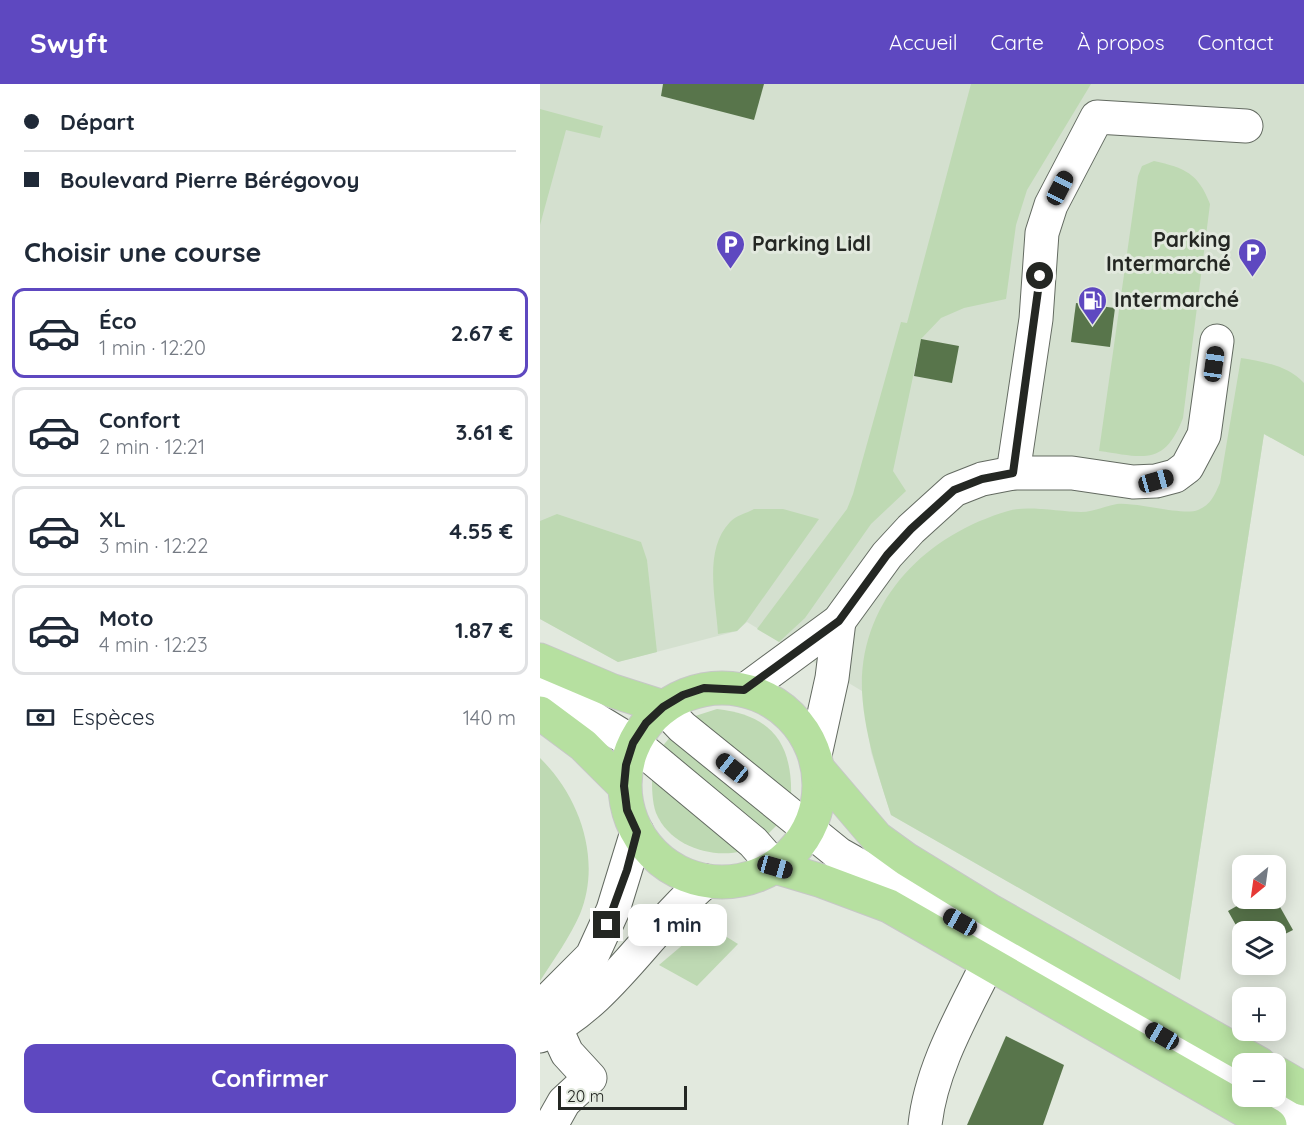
<!DOCTYPE html>
<html lang="fr">
<meta charset="utf-8">
<style>
body{margin:0;font-family:Quicksand,sans-serif;background:#f2f2f3;color:#1f2937;height:100vh;display:flex;flex-direction:column;font-size:22px;white-space:nowrap}
*{box-sizing:border-box;margin:0}
p{font-size:20px;color:#747a83}
.icon{flex:none;width:33px;height:33px;fill:none;stroke:currentColor;stroke-width:2;stroke-linecap:round;stroke-linejoin:round}
.map{position:relative;flex:1;overflow:hidden}
.side{display:flex;flex-direction:column;background:#fff;width:540px}
.side>*{flex:none}
.hud{display:grid;align-content:center;height:132px;padding:0 24px;background:#fff}
.needle{width:39px;rotate:209deg}
.fabs{position:absolute;left:692px;top:771px;display:grid;gap:12px}
.fabs a{display:grid;place-items:center;width:54px;height:54px;border-radius:12px;background:#fff;box-shadow:0 3px 15px #0003;font-size:30px}
.scale{position:absolute;left:18px;bottom:15px;width:129px;box-sizing:border-box;padding-left:6px;border:3px solid #242723;border-top:0;font-size:16px;line-height:21px;white-space:nowrap;color:#242723;-webkit-text-stroke:4px #e2e9de;paint-order:stroke}
.end{position:absolute;width:27px;height:27px;margin:-14px;border:8px solid #242723;background:#fff;box-shadow:0 0 0 3px #fff}
.from{border-radius:50%}
.bubble{position:absolute;height:42px;border-radius:12px;background:#fff;box-shadow:0 3px 15px #0003;font-size:20px;font-weight:800;line-height:42px;text-align:center}
.car{position:absolute;width:18px;height:36px;margin:-18px -9px;border-radius:8px;box-shadow:0 0 4px 2px #0007;background:linear-gradient(#222 24%,#8ab4d8 0 40%,#222 0 76%,#8ab4d8 0 86%,#222 0)}
.hud b{display:flex;align-items:center;gap:21px;height:57px;font-size:22px}
.hud b+b{border-top:2px solid #e0e1e3}
.hud i{width:15px;height:15px;background:#1f2937}
ul{padding:0;list-style:none}
li{display:flex;align-items:center;gap:18px;height:90px;margin:0 12px 9px;padding:0 12px;border:3px solid #e0e1e3;border-radius:12px}
li div{flex:1}
li b{display:block;font-size:22px}
li em{font-style:normal;font-weight:800}
li.on{border-color:#5e48c0}
li>.icon{width:54px;height:54px;stroke-width:1.5}
h2{padding:0 24px;font-size:27px;line-height:72px}
.pay{display:flex;align-items:center;gap:15px;height:66px;padding:0 24px;font-size:22px}
.pay p{margin-inline-start:auto}
.button{display:flex;gap:12px;margin-top:auto;padding:12px 24px}
.button a{flex:1;height:69px;border-radius:12px;background:#5e48c0;color:#fff;font-size:24px;font-weight:800;line-height:69px;text-align:center}
header{display:flex;align-items:center;gap:36px;box-sizing:border-box;height:84px;padding:0 30px;background:#5e48c0;color:#fff}
header strong{font-size:28px}
nav{display:flex;gap:33px;margin-inline-start:auto;font-size:21px}
main{display:flex;flex:1;min-height:0}
.map>svg:first-child{display:block}
.built{fill:#d4e0cf}
.green{fill:#bed9b3}
.building{fill:#58754b}
.lines{fill:none;stroke-linecap:round;stroke-linejoin:round}
.minor-casing{stroke:#636a61;stroke-width:35}
.major-casing{stroke:#c6c7c6;stroke-width:35}
.minor{stroke:#fff;stroke-width:33}
.major{stroke:#b6e0a0;stroke-width:33}
.route{stroke:#242723;stroke-width:8}
.labels{text-anchor:middle;stroke-width:6;stroke-linejoin:round;paint-order:stroke}
.poi-label{font-size:21px;font-weight:bold;fill:#242723;stroke:#e2e9de;text-anchor:start}
</style>
<header>
<strong>Swyft</strong>
<nav><a>Accueil</a><a>Carte</a><a>À propos</a><a>Contact</a></nav>
</header>
<main>
<section class="side">
<div class="hud">
<b><i class="from"></i>Départ</b>
<b><i></i>Boulevard Pierre Bérégovoy</b>
</div>
<h2>Choisir une course</h2>
<ul>
<li class="on"><svg class="icon" aria-label="car" viewBox="0 0 24 24"><path d="M5 17H2v-5l4-1 3-4h7l3 4 3 1v5h-3M9 17h6M6 11h13"/><circle cx="7" cy="17" r="2"/><circle cx="17" cy="17" r="2"/></svg><div><b>Éco</b><p>1 min · 12:20</p></div><em>2.67 €</em></li>
<li><svg class="icon" aria-label="car" viewBox="0 0 24 24"><path d="M5 17H2v-5l4-1 3-4h7l3 4 3 1v5h-3M9 17h6M6 11h13"/><circle cx="7" cy="17" r="2"/><circle cx="17" cy="17" r="2"/></svg><div><b>Confort</b><p>2 min · 12:21</p></div><em>3.61 €</em></li>
<li><svg class="icon" aria-label="car" viewBox="0 0 24 24"><path d="M5 17H2v-5l4-1 3-4h7l3 4 3 1v5h-3M9 17h6M6 11h13"/><circle cx="7" cy="17" r="2"/><circle cx="17" cy="17" r="2"/></svg><div><b>XL</b><p>3 min · 12:22</p></div><em>4.55 €</em></li>
<li><svg class="icon" aria-label="car" viewBox="0 0 24 24"><path d="M5 17H2v-5l4-1 3-4h7l3 4 3 1v5h-3M9 17h6M6 11h13"/><circle cx="7" cy="17" r="2"/><circle cx="17" cy="17" r="2"/></svg><div><b>Moto</b><p>4 min · 12:23</p></div><em>1.87 €</em></li>
</ul>
<div class="pay"><svg class="icon" aria-label="cash" viewBox="0 0 24 24"><path d="M3 7h18v10H3z"/><circle cx="12" cy="12" r="2"/></svg>Espèces<p>140 m</p></div>
<div class="button"><a>Confirmer</a></div>
</section>
<div class="map">
<svg width="764" height="1041" viewBox="0 0 764 1041">
<rect width="100%" height="100%" fill="#e2e9de"/>
<polygon class="built" points="0,0 764,0 764,372 724,350 640,896 351,731 331,668 322,607 207,538 197,547 78,578 0,535"/>
<g class="green">
<polygon points="431,0 551,0 487,106 476,141 466,215 424,224 401,234 381,255 353,387 366,407 331,440 265,534 239,558 217,545 307,425 313,410 361,238 367,239"/>
<polygon points="0,25 63,42 60,54 26,46 0,141"/>
<path d="M 614,77 C 645,84 658,89 670,120 L 643,334 C 624,383 603,373 559,367 L 598,92 L 602,82 Z"/>
<path d="M 701,274 C 724,278 747,281 764,299 L 764,372 L 724,350 L 640,896 L 351,731 C 338,690 324,649 322,607 C 319,516 386,451 468,427 C 487,421 520,428 541,428 C 553,428 565,422 577,420 C 596,418 643,432 658,426 C 671,421 675,410 680,399 Z"/>
<path d="M 214,425 L 243,425 L 279,435 L 206,538 L 197,547 L 178,550 C 176,515 163,466 190,438 C 195,432 207,429 214,425 Z"/>
<polygon points="17,430 101,458 107,476 117,568 78,578 0,535 0,437"/>
<path d="M 177,625 C 232,631 253,660 251,714 L 152,633 Z"/>
<polygon points="132,651 239,739 226,752 120,665"/>
<path d="M 0,674 C 40,713 62,776 40,830 C 30,853 14,875 0,897 Z"/>
<path d="M 112,692 L 203,767 C 171,775 130,762 116,729 C 112,718 112,704 112,692 Z"/>
<polygon points="158,848 182,850 198,860 157,902 119,881"/>
</g>
<g class="building">
<polygon points="123,0 224,0 214,36 121,12"/>
<polygon points="536,219 575,224 570,263 531,258"/>
<polygon points="381,255 419,262 412,299 374,292"/>
<polygon points="711,814 735,814 753,846 735,855 735,848 702,848 702,852 688,827"/>
<polygon points="466,952 524,981 503,1041 427,1041"/>
</g>
<g class="lines">
<defs>
<g id="minor">
<polyline points="473,389 496,235 502,149 511,121 557,33 706,42"/>
<polyline points="0,602 94,659 213,758 235,783"/>
<polyline points="205,606 299,537 347,471 371,445 414,406 442,395 473,389 532,389 593,398 616,397 635,392 647,383 664,351 677,257"/>
<polyline points="123,623 142,643 299,770 702,998"/>
<polyline points="275,671 292,594 299,537"/>
<polyline points="0,924 52,872 73,826 97,748"/>
<path d="M 0,952 C 70,918 107,846 166,797"/>
<polyline points="728,1012 764,1033"/>
<polyline points="11,1041 24,1018 50,994 27,969 16,945"/>
<path d="M 385,1041 C 391,984 423,930 448,879"/>
</g>
<g id="major">
<polyline points="0,576 73,607 123,623"/>
<circle cx="182" cy="701" r="97"/>
<polyline points="0,629 43,661 84,702"/>
<polyline points="279,686 337,754 366,775 449,826 720,980"/>
<polyline points="235,783 282,797 349,822 730,1041"/>
<polyline points="735,988 764,1005"/>
</g>
</defs>
<use href="#minor" class="minor-casing"/>
<use href="#major" class="major-casing"/>
<use href="#minor" class="minor"/>
<use href="#major" class="major"/>
</g>
<g class="lines">
<polyline class="route" points="67,841 87,786 97,748 87,726 84,702 86,681 93,659 106,639 123,623 143,611 164,604 204,606 299,537 347,471 371,445 414,406 442,395 473,389 500,192"/>
</g>
<defs>
<symbol id="parking-pin" viewBox="-11 -11 22 30"><path d="M0 17L-7.5 6A9.5 9.5 0 1 1 7.5 6Z" fill="#5e48c0" stroke="#e2e9de"/><path d="M-3.5-5.5H1a3.5 3.5 0 0 1 0 7H-1V5.5H-3.5ZM-1-3.4V-.6H.8a1.4 1.4 0 0 0 0-2.8Z" fill="#fff"/></symbol>
<symbol id="fuel-pin" viewBox="-11 -11 22 30"><path d="M0 17L-7.5 6A9.5 9.5 0 1 1 7.5 6Z" fill="#5e48c0" stroke="#e2e9de"/><path d="M-5.5-6h7V0h2V4h1.3V-2.5L3-4.5l.8-.8L6-3V5H2.5V1h-1V6h-7ZM-4.2-4.7v3.2H.2V-4.7Z" fill="#fff"/></symbol>
</defs>
<g fill-rule="evenodd">
<use href="#parking-pin" x="174" y="144" width="33" height="45"/>
<use href="#parking-pin" x="696" y="152" width="33" height="45"/>
<use href="#fuel-pin" x="536" y="200" width="33" height="45"/>
</g>
<g class="labels">
<g class="poi-label">
<text x="691" y="163" text-anchor="end">Parking<tspan x="691" dy="24">Intermarché</tspan></text>
<text x="212" y="167">Parking Lidl</text>
<text x="574" y="223">Intermarché</text>
</g>
</g>
</svg>
<div class="fabs">
<a><svg class="needle" viewBox="-14 -14 28 28"><path d="M0-13l5 13h-10z" fill="#e53935"/><path d="M0 13l5-13h-10z" fill="#747a83"/></svg></a>
<a><svg class="icon" aria-label="layers" viewBox="0 0 24 24"><path d="M12 4l9 5-9 5-9-5zM3 14l9 5 9-5"/></svg></a>
<a>+</a>
<a>−</a>
</div>
<div class="scale">20 m</div>
<i class="end from" style="left:500px;top:192px"></i>
<i class="end" style="left:67px;top:841px"></i>
<div class="bubble" style="left:88px;top:820px;width:99px">1 min</div>
<i class="car" style="left:520px;top:104px;rotate:27deg"></i>
<i class="car" style="left:674px;top:280px;rotate:8deg"></i>
<i class="car" style="left:616px;top:397px;rotate:74deg"></i>
<i class="car" style="left:192px;top:684px;rotate:309deg"></i>
<i class="car" style="left:235px;top:783px;rotate:106deg"></i>
<i class="car" style="left:420px;top:838px;rotate:299deg"></i>
<i class="car" style="left:622px;top:952px;rotate:300deg"></i>
</div>
</main>
